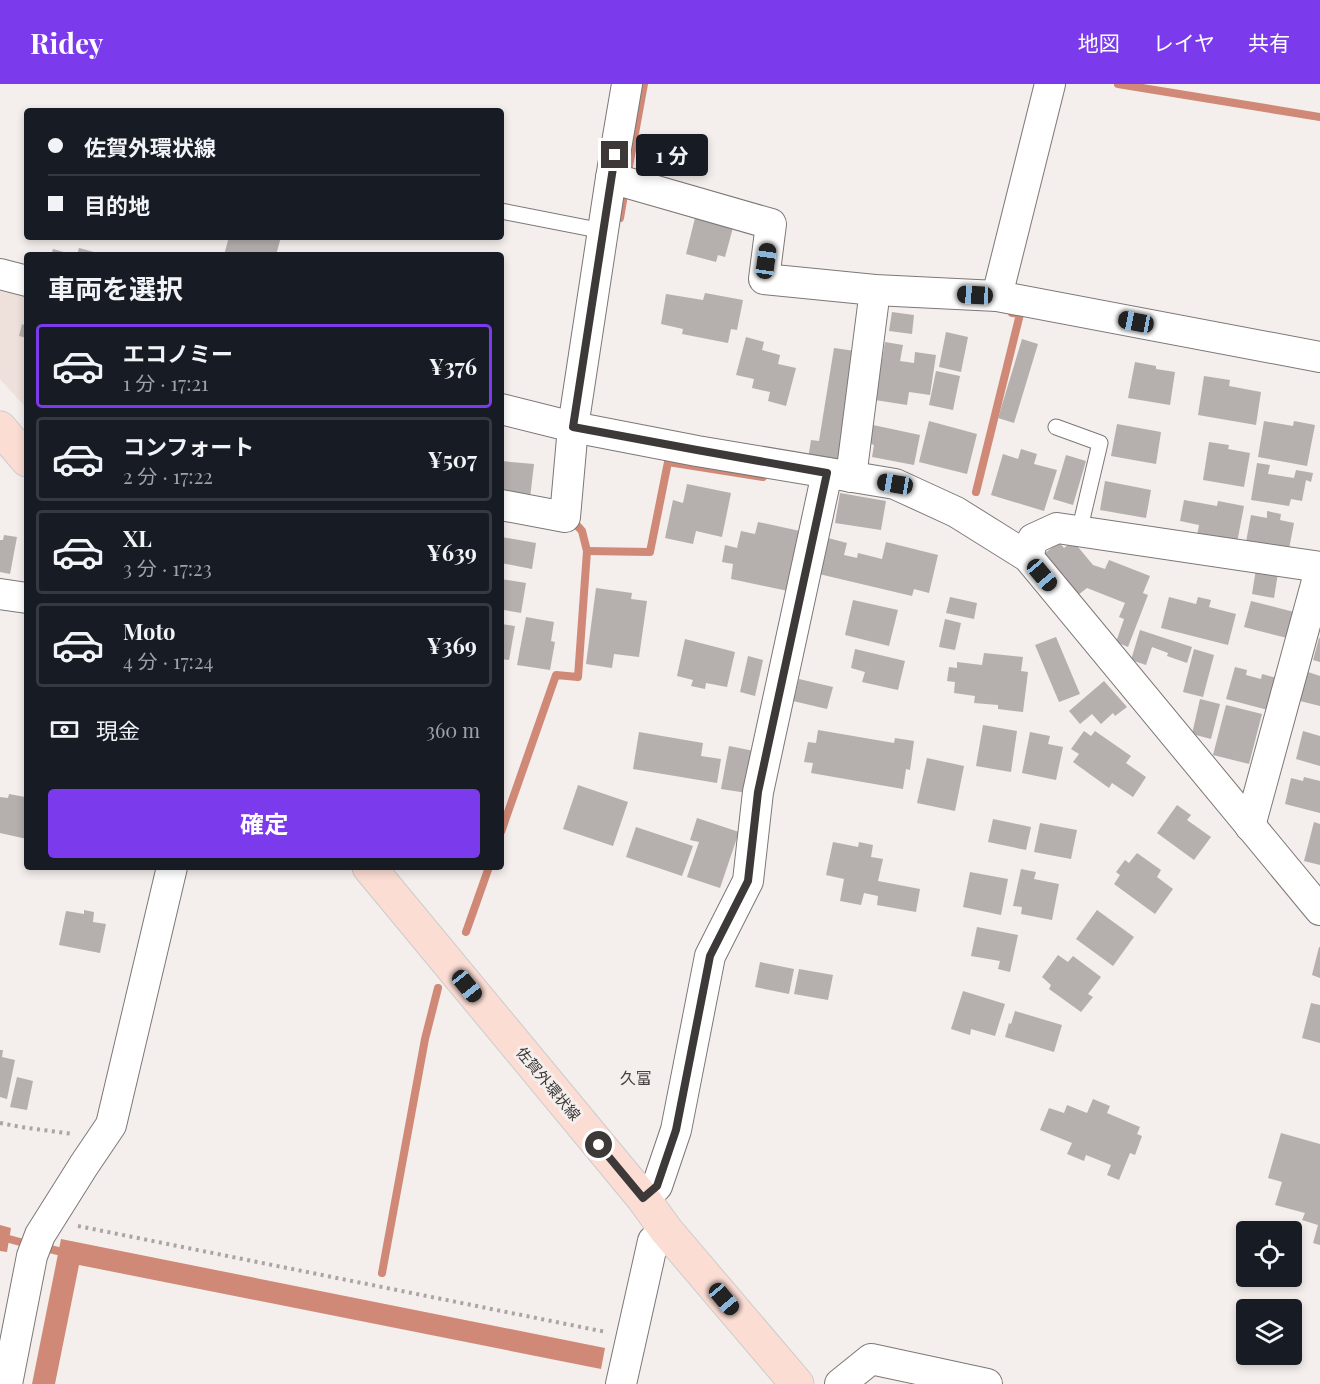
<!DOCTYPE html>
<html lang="ja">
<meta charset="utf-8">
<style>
body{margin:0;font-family:"Playfair Display","Noto Sans JP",serif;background:#20242c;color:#f1f3f6;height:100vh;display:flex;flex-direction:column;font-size:22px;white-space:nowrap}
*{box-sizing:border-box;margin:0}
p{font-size:20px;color:#9ea1a6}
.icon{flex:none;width:33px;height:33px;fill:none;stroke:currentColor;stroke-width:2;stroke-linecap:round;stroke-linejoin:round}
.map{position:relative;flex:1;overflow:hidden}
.details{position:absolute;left:24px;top:168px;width:480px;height:618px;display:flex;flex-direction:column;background:#171b24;border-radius:6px;box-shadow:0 3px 9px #0003}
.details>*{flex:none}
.top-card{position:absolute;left:24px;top:24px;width:480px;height:132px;border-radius:6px;box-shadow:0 3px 9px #0003;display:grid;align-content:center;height:132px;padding:0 24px;background:#171b24}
.buttons{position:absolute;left:1236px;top:1137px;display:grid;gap:12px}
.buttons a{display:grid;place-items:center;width:66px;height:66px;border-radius:6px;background:#171b24;box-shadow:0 3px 9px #0003;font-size:30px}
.end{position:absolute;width:27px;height:27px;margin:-14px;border:8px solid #3c3938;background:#fff;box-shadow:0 0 0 3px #fff}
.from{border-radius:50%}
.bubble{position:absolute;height:42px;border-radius:6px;background:#171b24;box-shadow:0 3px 9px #0003;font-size:20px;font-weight:700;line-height:42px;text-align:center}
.car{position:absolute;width:18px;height:36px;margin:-18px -9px;border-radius:8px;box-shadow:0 0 4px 2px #0007;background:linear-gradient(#222 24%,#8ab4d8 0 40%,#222 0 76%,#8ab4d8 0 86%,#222 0)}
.top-card b{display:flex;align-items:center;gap:21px;height:57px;font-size:22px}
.top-card b+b{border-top:2px solid #363941}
.top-card i{width:15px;height:15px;background:#f1f3f6}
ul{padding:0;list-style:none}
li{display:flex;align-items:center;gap:18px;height:84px;margin:0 12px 9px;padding:0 12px;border:3px solid #363941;border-radius:6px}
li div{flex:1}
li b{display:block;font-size:22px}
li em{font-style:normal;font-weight:700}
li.current{border-color:#7c3aed}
li>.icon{width:54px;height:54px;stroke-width:1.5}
h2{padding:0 24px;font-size:27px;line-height:72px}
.pay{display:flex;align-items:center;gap:15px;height:66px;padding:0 24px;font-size:22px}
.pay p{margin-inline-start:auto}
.cta{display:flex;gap:12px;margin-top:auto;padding:12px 24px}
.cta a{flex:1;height:69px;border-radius:6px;background:#7c3aed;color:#fff;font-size:24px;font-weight:700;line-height:69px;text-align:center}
header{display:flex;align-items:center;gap:36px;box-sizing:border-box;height:84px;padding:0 30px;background:#7c3aed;color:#fff}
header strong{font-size:28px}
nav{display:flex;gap:33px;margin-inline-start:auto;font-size:21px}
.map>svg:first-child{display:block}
.built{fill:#eee0db}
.water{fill:#d08976}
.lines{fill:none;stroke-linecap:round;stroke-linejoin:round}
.stream{stroke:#d08976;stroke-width:8}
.building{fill:#b5afae}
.service-casing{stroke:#7d7776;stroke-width:17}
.minor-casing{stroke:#7d7776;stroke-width:32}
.primary-casing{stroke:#cccccb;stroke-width:35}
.path{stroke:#aaa5a4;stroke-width:4;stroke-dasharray:3 4.5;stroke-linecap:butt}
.service{stroke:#fff;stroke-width:15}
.minor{stroke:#fff;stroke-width:30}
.primary{stroke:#fbddd4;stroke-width:33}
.route{stroke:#3c3938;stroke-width:8}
.labels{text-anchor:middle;stroke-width:6;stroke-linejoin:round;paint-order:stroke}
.street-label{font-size:15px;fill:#3c3938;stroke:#f4eeec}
.neighbourhood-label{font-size:16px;fill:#474241;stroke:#f4eeec}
</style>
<header>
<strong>Ridey</strong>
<nav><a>地図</a><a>レイヤ</a><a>共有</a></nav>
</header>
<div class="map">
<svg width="1320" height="1300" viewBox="0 0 1320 1300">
<rect width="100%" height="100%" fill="#f4eeec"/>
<polygon class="built" points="0,205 27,212 27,325 0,295"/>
<g class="water">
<polygon points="0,1141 11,1144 7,1168 0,1167"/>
<polygon points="61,1155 605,1264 601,1285 79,1181 55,1300 32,1300"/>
</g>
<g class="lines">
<g class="stream">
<polyline points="1118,0 1320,33"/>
<polyline points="627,93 644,0"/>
<polyline points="620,134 625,105"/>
<polyline points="976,408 1020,230 1012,229"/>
<polyline points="587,467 650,468 668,378 763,393"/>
<polyline points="501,748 556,591 578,593 587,467 582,447 574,438 574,434"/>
<polyline points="466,848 489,783"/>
<polyline points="9,1155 31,1161"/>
<polyline points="42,1163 58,1167"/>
<polyline points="382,1189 425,955 438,904"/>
</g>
</g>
<g class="building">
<polygon points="696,130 734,140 725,173 718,171 716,178 686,170"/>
<polygon points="229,153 281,153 276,171 224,171"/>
<polygon points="79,164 94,168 94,171 77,171"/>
<polygon points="53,165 71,170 71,171 51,171"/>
<polygon points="705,209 743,216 737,246 731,245 728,259 682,250 683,245 661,240 666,210 703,216"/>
<polygon points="892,228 914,231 912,250 889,247"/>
<polygon points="22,240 27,242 27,254 19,252"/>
<polygon points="946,248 968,253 961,288 939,283"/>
<polygon points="746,253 764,258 762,266 780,271 778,280 796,284 786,322 768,317 770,308 752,304 754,295 736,291"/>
<polygon points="1022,255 1038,260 1014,339 998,334"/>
<polygon points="885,258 903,261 900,277 914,279 915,268 936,271 930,311 909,308 907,321 875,316"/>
<polygon points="834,264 855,267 845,381 808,375 811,356 819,357"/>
<polygon points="1135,278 1156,282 1156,285 1175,288 1170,321 1128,314"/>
<polygon points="936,287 960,292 953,326 929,321"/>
<polygon points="1204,292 1230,296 1229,302 1261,308 1256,341 1198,331"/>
<polygon points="929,337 977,350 967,390 919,378"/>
<polygon points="1264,337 1293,342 1294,337 1315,341 1307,382 1258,373"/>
<polygon points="1117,340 1161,348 1156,380 1111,372"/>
<polygon points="873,341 920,351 914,381 872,373 874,361 869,359"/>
<polygon points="1209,358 1229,361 1228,365 1250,369 1244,403 1203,396"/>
<polygon points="1021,365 1037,370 1034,380 1057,386 1044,427 991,411 1003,370 1018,375"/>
<polygon points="1066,371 1086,377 1073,421 1053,415"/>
<polygon points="501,377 534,380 530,414 501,411"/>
<polygon points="1257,379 1270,381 1268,390 1294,394 1296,386 1313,389 1311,398 1306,396 1302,417 1291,415 1289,422 1251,416"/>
<polygon points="1105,397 1151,406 1146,434 1100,426"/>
<polygon points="687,400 731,409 722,453 696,447 693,460 665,454 673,416 683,419"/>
<polygon points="840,409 886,417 881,446 835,439"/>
<polygon points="1184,416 1217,422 1218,417 1244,422 1237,459 1197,452 1199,441 1180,437"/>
<polygon points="1267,427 1281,430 1280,436 1294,439 1289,465 1246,458 1251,431 1267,434"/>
<polygon points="758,438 800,447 788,507 731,495 733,480 722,478 725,461 737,464 741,447 755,450"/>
<polygon points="4,451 17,453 10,490 0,488 0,456 3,456"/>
<polygon points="502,453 536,459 532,485 501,479"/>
<polygon points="828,454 847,459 844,471 857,474 858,469 882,475 886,458 938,471 929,509 914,505 912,512 819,490"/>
<polygon points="1073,457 1093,481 1105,485 1109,476 1150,492 1143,509 1148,511 1128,563 1116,558 1124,535 1119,533 1125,519 1087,504 1078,511 1044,470 1059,458 1064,464"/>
<polygon points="1256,485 1278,489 1274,514 1252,510"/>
<polygon points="501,495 526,499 521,529 504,526 503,530 501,530"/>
<polygon points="596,504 632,509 631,515 647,517 639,573 614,570 612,584 586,580"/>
<polygon points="950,513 977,519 974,535 946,529"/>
<polygon points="1169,513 1196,520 1198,513 1211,516 1209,523 1236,530 1228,561 1161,544"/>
<polygon points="853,516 898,526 889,562 845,551"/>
<polygon points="1251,517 1294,528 1287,554 1244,543"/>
<polygon points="526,533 554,538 551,557 555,558 550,586 517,581"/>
<polygon points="945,535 961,539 955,566 939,563"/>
<polygon points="501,540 515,542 509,576 501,575"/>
<polygon points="1140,546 1192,563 1187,579 1167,572 1168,569 1152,563 1146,581 1131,576"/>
<polygon points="1056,553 1080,610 1059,618 1035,561"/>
<polygon points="1319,554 1320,554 1320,578 1313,576"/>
<polygon points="685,555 735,568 727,603 706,599 705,605 691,602 693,596 677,592"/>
<polygon points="855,565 905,577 898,606 862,598 865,588 851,584"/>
<polygon points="1194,565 1214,571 1203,613 1183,608"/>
<polygon points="984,569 1023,573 1021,587 1028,588 1023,628 998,625 998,621 974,619 975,612 954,609 955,598 947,597 949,583 957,584 957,578 982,581"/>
<polygon points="748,572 763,576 755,612 740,608"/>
<polygon points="1235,583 1247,586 1246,591 1261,595 1262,590 1277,594 1268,626 1226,615"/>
<polygon points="1308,588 1320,592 1320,622 1300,617"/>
<polygon points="799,595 833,603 827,625 793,617"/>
<polygon points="1104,597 1127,623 1115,632 1113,629 1101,640 1092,630 1080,640 1069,627"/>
<polygon points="1200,615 1220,620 1211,655 1192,650"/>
<polygon points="1226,621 1262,630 1249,680 1213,671"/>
<polygon points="983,641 1017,647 1011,688 976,682"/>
<polygon points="818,646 894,659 895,654 914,657 910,686 906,685 903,705 811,689 813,679 804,678 808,658 816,659"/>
<polygon points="1084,647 1091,652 1095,647 1131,672 1126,679 1146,693 1133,713 1112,699 1109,704 1073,678 1079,670 1071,665"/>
<polygon points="1303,647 1320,652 1320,682 1296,675"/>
<polygon points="639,648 703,659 701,672 721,675 717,699 633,685"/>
<polygon points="1030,648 1050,652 1048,660 1063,663 1056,696 1022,689"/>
<polygon points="729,662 754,667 747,709 721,705"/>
<polygon points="927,674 964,682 955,727 917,719"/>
<polygon points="1304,693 1320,697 1320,729 1285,720 1291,694 1303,697"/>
<polygon points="578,701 628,718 613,762 563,745"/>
<polygon points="9,710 25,713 24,718 27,718 27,755 0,749 0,713 8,714"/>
<polygon points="1177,721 1191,731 1187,736 1211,753 1194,776 1157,749"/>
<polygon points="697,734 739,748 720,804 687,793 699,758 690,756"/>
<polygon points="993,735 1031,743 1026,766 988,758"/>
<polygon points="1314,738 1320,740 1320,781 1304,777"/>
<polygon points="1040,739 1077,746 1071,775 1034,768"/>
<polygon points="636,743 693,762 682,792 626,773"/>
<polygon points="833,758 858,763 859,758 873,761 871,773 883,775 878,797 920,805 916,828 877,821 878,812 864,809 861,821 840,817 844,795 826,791"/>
<polygon points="1137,769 1161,786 1157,793 1173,805 1155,830 1114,800 1120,791 1116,788 1125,776 1129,779"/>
<polygon points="1021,785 1036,788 1034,795 1059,800 1052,836 1021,830 1022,823 1013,822"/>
<polygon points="970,788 1008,795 1001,831 963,823"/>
<polygon points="84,826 94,828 93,838 106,840 100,869 59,861 66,827 84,830"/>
<polygon points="1097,826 1134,853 1113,882 1076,855"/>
<polygon points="977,843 1018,851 1010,888 998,885 1000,877 971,872"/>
<polygon points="1319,863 1320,863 1320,894 1312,891"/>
<polygon points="1058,871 1068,878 1073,872 1101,893 1088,910 1093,913 1081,928 1049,905 1051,901 1042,893"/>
<polygon points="760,878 794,885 789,910 755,903"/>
<polygon points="799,885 833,891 828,916 794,910"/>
<polygon points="963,907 1005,920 995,952 971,945 970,951 951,945"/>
<polygon points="1311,919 1320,921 1320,959 1302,954"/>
<polygon points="1015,927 1062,941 1054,968 1005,953 1009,939 1011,940"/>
<polygon points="0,966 3,966 2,973 15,976 7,1015 0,1013"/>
<polygon points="17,993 33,997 27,1026 10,1023"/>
<polygon points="1093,1015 1110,1022 1107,1029 1140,1043 1137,1050 1142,1052 1135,1071 1130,1069 1119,1096 1107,1091 1111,1081 1086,1071 1084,1077 1067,1070 1072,1059 1040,1046 1049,1024 1064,1029 1067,1021 1087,1029"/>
<polygon points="1281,1049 1320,1060 1320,1161 1313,1159 1318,1141 1302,1136 1305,1129 1275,1121 1282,1098 1268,1094"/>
</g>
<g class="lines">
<defs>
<g id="service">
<polyline points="501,127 603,147"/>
<polyline points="1056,343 1100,359 1079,448"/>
</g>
<g id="minor">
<polyline points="611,94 771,140 764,195 875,206 997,212 1320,273"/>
<polyline points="0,190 27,197"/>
<polyline points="997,212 1050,0"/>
<polyline points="501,325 573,343 697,367 895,400 956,428 1028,473 1320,826"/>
<polyline points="851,393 875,206"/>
<polyline points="501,421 565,433 573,343 611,94 627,0"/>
<polyline points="1028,473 1033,455 1057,444 1320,483"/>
<polyline points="0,510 27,514"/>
<polyline points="1250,742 1320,486"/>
<polyline points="643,1114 657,1102 676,1046 710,872 748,797 758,708 827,389"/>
<polyline points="7,1300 32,1172 40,1151 84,1081 111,1041 172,783"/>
<polyline points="621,1300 653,1157 666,1146"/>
<polyline points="840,1300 871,1275 987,1300"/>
</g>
<g id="primary">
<polyline points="0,344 27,376"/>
<polyline points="369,783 643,1114 666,1146 797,1300"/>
</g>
</defs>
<use href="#service" class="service-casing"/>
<use href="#minor" class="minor-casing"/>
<use href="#primary" class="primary-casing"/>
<g class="path">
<polyline points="0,1039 21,1043 73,1050"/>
<polyline points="78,1142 606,1248"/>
</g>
<use href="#service" class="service"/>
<use href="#minor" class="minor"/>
<use href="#primary" class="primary"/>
</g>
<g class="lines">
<polyline class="route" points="599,1061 643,1114 657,1102 676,1046 710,872 748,797 758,708 827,389 697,366 573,343 615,71"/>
</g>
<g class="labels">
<g class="street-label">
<text transform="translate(548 1000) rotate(50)" y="5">佐賀外環状線</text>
</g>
<g class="neighbourhood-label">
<text x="636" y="1000">久富</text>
</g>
</g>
</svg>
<div class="buttons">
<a><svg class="icon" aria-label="locate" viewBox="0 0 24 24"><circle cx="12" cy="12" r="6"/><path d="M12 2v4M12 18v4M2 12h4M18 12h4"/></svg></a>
<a><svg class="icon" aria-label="layers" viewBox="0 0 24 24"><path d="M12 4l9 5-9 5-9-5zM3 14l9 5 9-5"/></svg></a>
</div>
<i class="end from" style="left:599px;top:1061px"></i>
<i class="end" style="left:615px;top:71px"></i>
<div class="bubble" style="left:636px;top:50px;width:72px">1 分</div>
<i class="car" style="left:766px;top:177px;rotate:8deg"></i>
<i class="car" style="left:975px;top:211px;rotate:273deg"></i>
<i class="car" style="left:1136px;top:238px;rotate:281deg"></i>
<i class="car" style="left:895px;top:400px;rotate:279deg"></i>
<i class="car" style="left:1042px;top:491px;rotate:140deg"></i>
<i class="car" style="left:467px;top:902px;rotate:141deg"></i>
<i class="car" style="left:724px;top:1215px;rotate:140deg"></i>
<div class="top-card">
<b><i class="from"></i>佐賀外環状線</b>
<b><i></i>目的地</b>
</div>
<section class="details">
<h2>車両を選択</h2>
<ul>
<li class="current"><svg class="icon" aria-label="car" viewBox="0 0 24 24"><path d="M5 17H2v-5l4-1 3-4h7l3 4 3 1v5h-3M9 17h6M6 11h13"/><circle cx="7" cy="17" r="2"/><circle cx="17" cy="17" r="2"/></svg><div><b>エコノミー</b><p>1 分 · 17:21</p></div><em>¥376</em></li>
<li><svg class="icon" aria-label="car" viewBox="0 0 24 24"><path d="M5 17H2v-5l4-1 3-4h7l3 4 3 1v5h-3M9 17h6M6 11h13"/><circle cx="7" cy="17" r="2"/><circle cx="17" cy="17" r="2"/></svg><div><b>コンフォート</b><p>2 分 · 17:22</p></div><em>¥507</em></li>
<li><svg class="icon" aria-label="car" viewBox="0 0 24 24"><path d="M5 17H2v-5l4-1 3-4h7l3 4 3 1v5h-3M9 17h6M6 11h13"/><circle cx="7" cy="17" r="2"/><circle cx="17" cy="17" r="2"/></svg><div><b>XL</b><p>3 分 · 17:23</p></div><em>¥639</em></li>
<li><svg class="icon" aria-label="car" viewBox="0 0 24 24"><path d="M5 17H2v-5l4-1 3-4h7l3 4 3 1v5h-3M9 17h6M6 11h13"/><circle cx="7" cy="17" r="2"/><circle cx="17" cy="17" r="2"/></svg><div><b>Moto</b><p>4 分 · 17:24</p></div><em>¥369</em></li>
</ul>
<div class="pay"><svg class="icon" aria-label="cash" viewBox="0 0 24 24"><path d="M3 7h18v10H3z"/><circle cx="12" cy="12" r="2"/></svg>現金<p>360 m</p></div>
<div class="cta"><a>確定</a></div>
</section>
</div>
